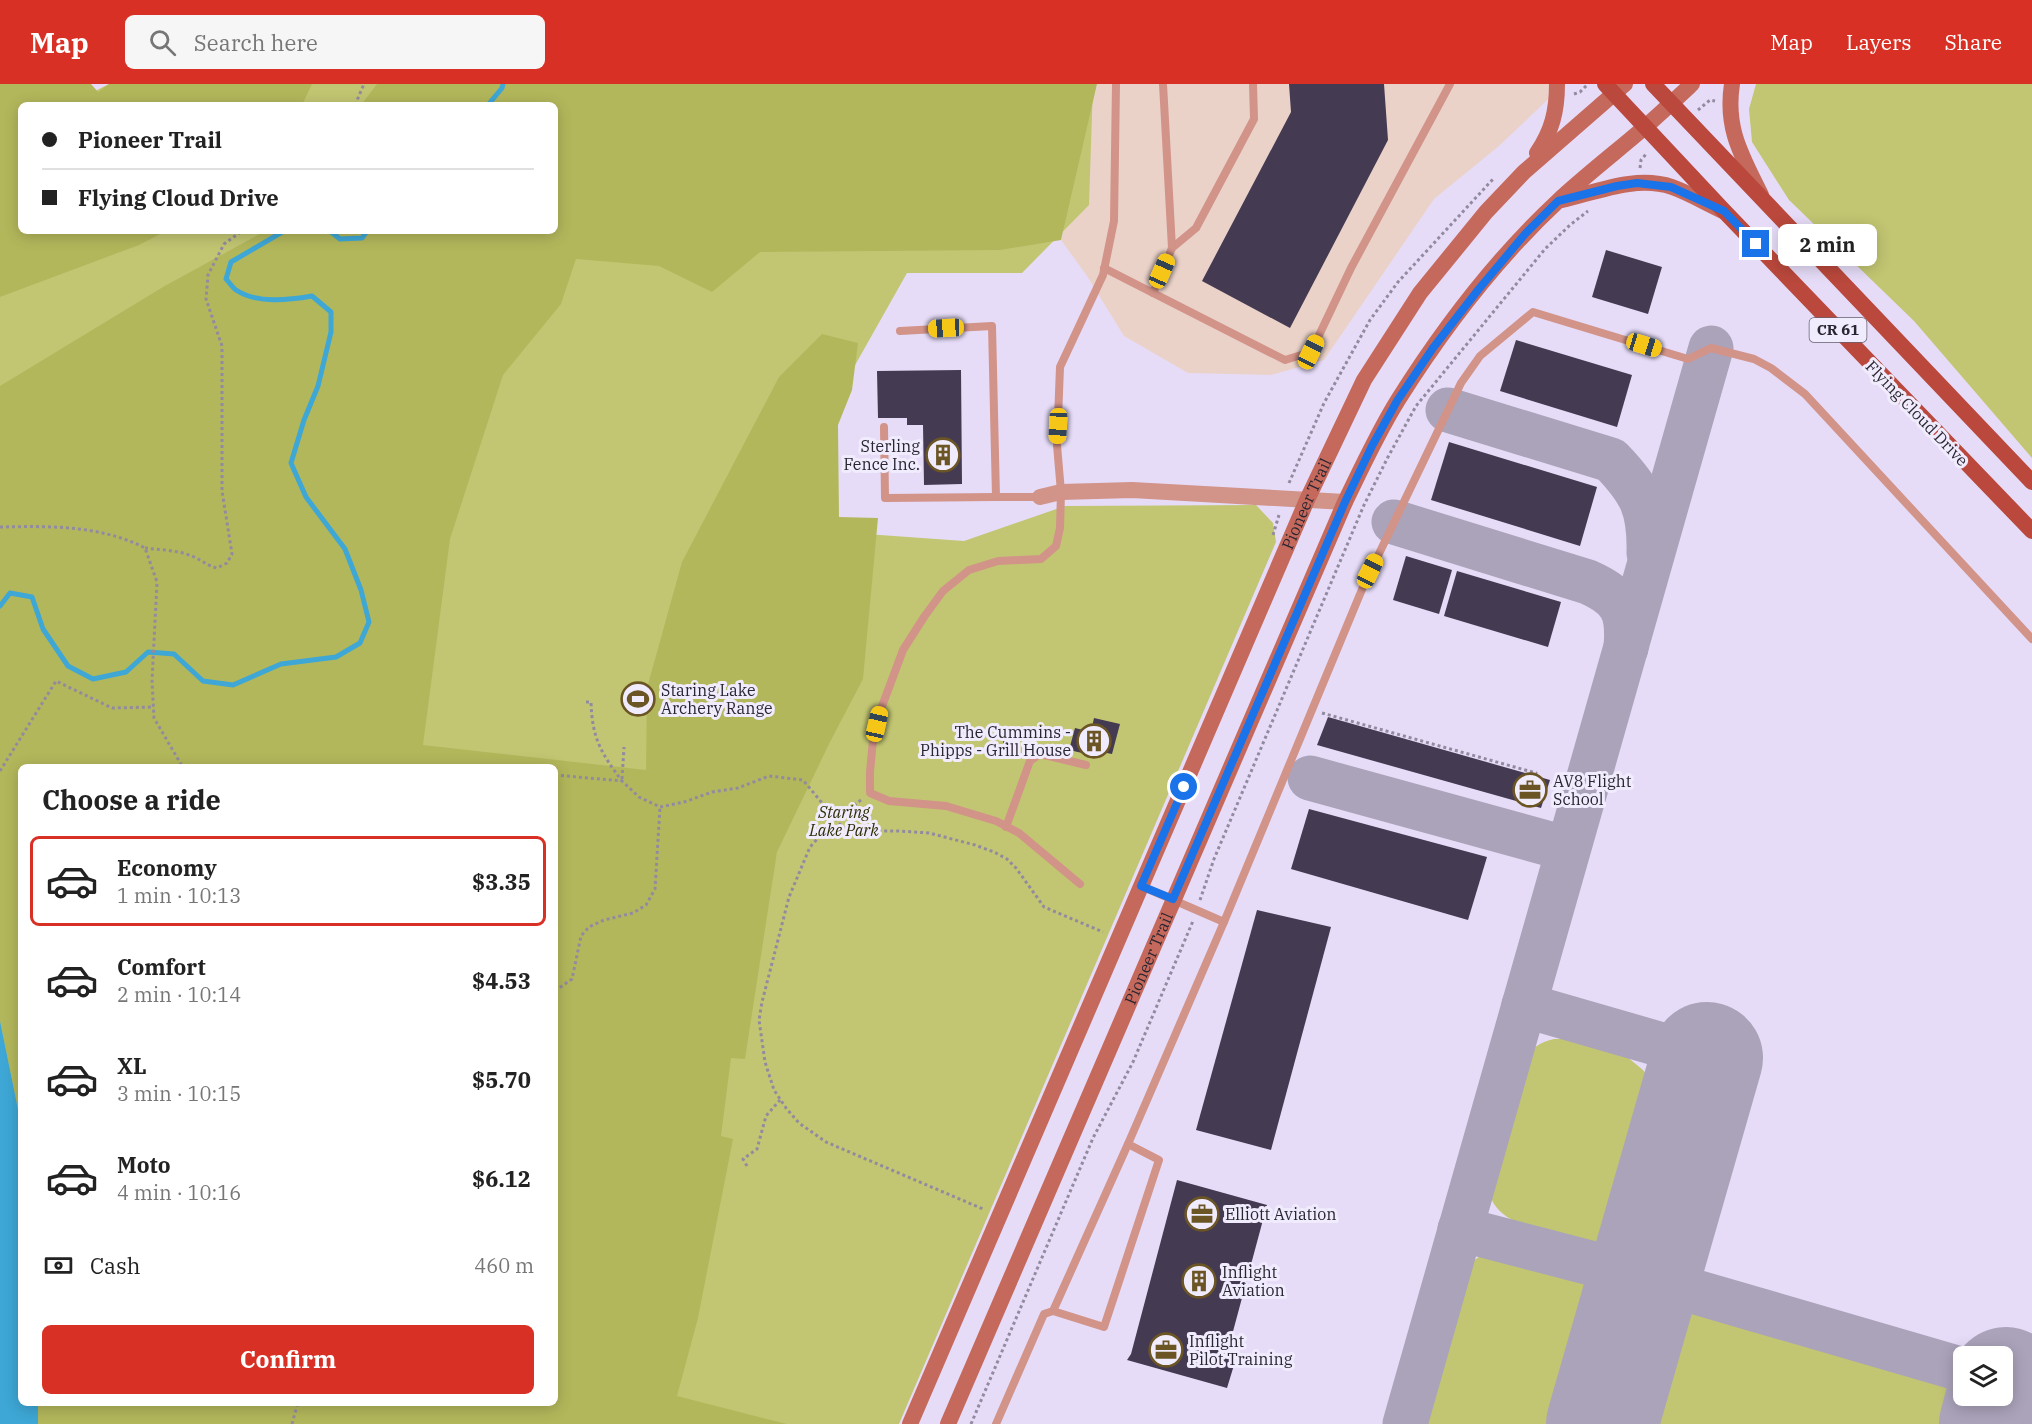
<!DOCTYPE html>
<meta charset="utf-8">
<style>
body{margin:0;font-family:"IBM Plex Serif",serif;background:#f6f6f6;color:#222;height:100vh;display:flex;flex-direction:column;font-size:22px;white-space:nowrap}
*{box-sizing:border-box;margin:0}
p{font-size:20px;color:#767676}
.icon{flex:none;width:33px;height:33px;fill:none;stroke:currentColor;stroke-width:2;stroke-linecap:round;stroke-linejoin:round}
.map{position:relative;flex:1;overflow:hidden}
.sheet{position:absolute;left:18px;top:680px;width:540px;height:642px;display:flex;flex-direction:column;background:#fff;border-radius:9px;box-shadow:0 3px 15px #0003}
.sheet>*{flex:none}
.top-card{position:absolute;left:18px;top:18px;width:540px;height:132px;border-radius:9px;box-shadow:0 3px 15px #0003;display:grid;align-content:center;height:132px;padding:0 24px;background:#fff}
.fabs{position:absolute;left:1953px;top:1262px;display:grid;gap:12px}
.fabs a{display:grid;place-items:center;width:60px;height:60px;border-radius:9px;background:#fff;box-shadow:0 3px 15px #0003;font-size:30px}
.end{position:absolute;width:27px;height:27px;margin:-14px;border:8px solid #1a73e8;background:#fff;box-shadow:0 0 0 3px #fff}
.from{border-radius:50%}
.bubble{position:absolute;height:42px;border-radius:9px;background:#fff;box-shadow:0 3px 15px #0003;font-size:20px;font-weight:800;line-height:42px;text-align:center}
.car{position:absolute;width:18px;height:36px;margin:-18px -9px;border-radius:8px;box-shadow:0 0 4px 2px #0007;background:linear-gradient(#f5c518 24%,#345 0 40%,#f5c518 0 76%,#345 0 86%,#f5c518 0)}
.top-card b{display:flex;align-items:center;gap:21px;height:57px;font-size:22px}
.top-card b+b{border-top:2px solid #e0e0e0}
.top-card i{width:15px;height:15px;background:#222}
ul{padding:0;list-style:none}
li{display:flex;align-items:center;gap:18px;height:90px;margin:0 12px 9px;padding:0 12px;border:3px solid transparent;border-radius:9px}
li div{flex:1}
li b{display:block;font-size:22px}
li em{font-style:normal;font-weight:800}
li.selected{border-color:#d93025}
li>.icon{width:54px;height:54px;stroke-width:1.5}
h2{padding:0 24px;font-size:27px;line-height:72px}
.pay{display:flex;align-items:center;gap:15px;height:66px;padding:0 24px;font-size:22px}
.pay p{margin-inline-start:auto}
.primary-button{display:flex;gap:12px;margin-top:auto;padding:12px 24px}
.primary-button a{flex:1;height:69px;border-radius:9px;background:#d93025;color:#fff;font-size:24px;font-weight:800;line-height:69px;text-align:center}
header{display:flex;align-items:center;gap:36px;box-sizing:border-box;height:84px;padding:0 30px;background:#d93025;color:#fff}
header strong{font-size:28px}
nav{display:flex;gap:33px;margin-inline-start:auto;font-size:21px}
.search{width:420px;height:54px;background:#f6f6f6;display:flex;align-items:center;gap:15px;box-sizing:border-box;padding:0 21px;border-radius:9px;color:#767676;font-size:22px}
.map>svg:first-child{display:block}
.commercial{fill:#ead2c9}
.green{fill:#c2c672;fill-rule:evenodd}
.forest{fill:#b3b75b}
.water{fill:#3ea7d5}
.lines{fill:none;stroke-linecap:round;stroke-linejoin:round}
.stream{stroke:#3ea7d5;stroke-width:5}
.taxiway{stroke:#aba3ba;stroke-width:45}
.runway{stroke:#aba3ba;stroke-width:112}
.building{fill:#443a51}
.path{stroke:#928b9f;stroke-width:3;stroke-dasharray:3 3;stroke-linecap:butt}
.service{stroke:#d29389;stroke-width:8}
.minor{stroke:#d29389;stroke-width:16}
.secondary{stroke:#c6695d;stroke-width:16}
.primary{stroke:#ba483c;stroke-width:16}
.route{stroke:#1a73e8;stroke-width:8}
.labels{text-anchor:middle;stroke-width:6;stroke-linejoin:round;paint-order:stroke}
.shield{fill:#f1ecfd;stroke:#66616e;stroke-width:1.5}
.shield-label{font-size:15px;font-weight:bold;fill:#2a2631}
.street-label{font-size:16px;fill:#2a2631;stroke:#f1ecfd}
.poi-label{font-size:16px;fill:#2a2631;stroke:#f1ecfd;text-anchor:start}
.park-label{font-size:16px;font-style:italic;fill:#2d2e06;stroke:#f1ecfd}
</style>
<header>
<strong>Map</strong>
<div class="search"><svg class="icon" aria-label="search" viewBox="0 0 24 24"><circle cx="10" cy="10" r="6"/><path d="M15 15l6 6"/></svg>Search here</div>
<nav><a>Map</a><a>Layers</a><a>Share</a></nav>
</header>
<div class="map">
<svg width="2032" height="1340" viewBox="0 0 2032 1340">
<rect width="100%" height="100%" fill="#e6dcf8"/>
<polygon class="commercial" points="1097,0 1564,0 1499,62 1434,115 1324,276 1271,291 1188,289 1124,252 1087,192 1061,156"/>
<g class="green">
<path d="M 109,0 L 1093,0 L 1089,121 L 1022,189 L 907,189 L 832,322 L 807,423 L 852,449 L 964,457 L 1065,422 L 1256,421 L 1273,439 L 1276,458 L 899,1340 L 0,1340 L 0,10 L 21,21 L 21,147 L 555,147 L 555,21 L 67,21 ZM 21,682 L 555,682 L 555,1318 L 21,1318 Z"/>
<polygon points="1756,0 2032,0 2032,374 1914,237 1789,116 1752,58 1749,25"/>
<path d="M 1554,955 L 1564,955 L 1626,972 L 1643,986 L 1653,999 L 1658,1028 L 1626,1139 C 1617,1155 1606,1158 1589,1159 C 1561,1152 1510,1145 1494,1120 C 1489,1111 1490,1101 1490,1092 L 1523,975 C 1532,964 1540,958 1554,955 Z"/>
<path d="M 1500,1167 L 1577,1189 C 1593,1198 1600,1208 1602,1226 L 1570,1340 L 1419,1340 L 1461,1193 C 1471,1177 1480,1168 1500,1167 Z"/>
<path d="M 1681,1226 L 1702,1226 L 1937,1292 C 1953,1305 1960,1320 1954,1340 L 1629,1340 L 1654,1254 L 1665,1235 Z"/>
</g>
<g class="forest">
<polygon points="0,0 91,0 98,8 109,0 312,0 302,21 21,21 21,147 166,147 139,161 0,213"/>
<polygon points="377,0 1097,0 1061,156 1000,166 760,168 712,208 659,182 576,175 561,220 503,291 450,455 423,661 646,686 647,604 682,478 779,293 822,250 858,259 852,306 838,341 839,433 878,434 863,595 830,658 777,768 745,975 731,974 721,1052 733,1055 698,1234 677,1312 787,1340 38,1340 38,1318 555,1318 555,682 21,682 21,1040 0,937 0,302 163,203 265,147 555,147 555,21 361,21"/>
</g>
<polygon class="water" points="0,937 21,1040 21,1318 38,1319 38,1340 0,1340"/>
<g class="lines">
<g class="stream">
<polyline points="488,21 502,4 503,0"/>
<polyline points="330,147 340,155 362,154 367,147"/>
<path d="M 0,522 L 10,509 L 32,513 L 43,545 L 68,582 L 93,595 L 126,588 L 148,568 L 174,570 L 203,597 L 233,601 L 281,580 L 336,573 L 360,559 L 369,538 L 361,506 L 345,465 L 306,413 L 291,379 L 304,336 L 318,302 L 331,248 L 331,228 L 312,212 C 289,216 257,220 236,206 C 233,204 229,198 226,195 L 231,178 L 284,147"/>
</g>
<g class="taxiway">
<path d="M 1448,326 L 1611,376 C 1642,408 1650,425 1649,469"/>
<path d="M 1394,438 L 1588,498 C 1622,513 1629,527 1626,564"/>
<polyline points="1310,694 1568,765"/>
<polyline points="1524,921 1707,974"/>
<polyline points="1460,1145 1644,1193 1964,1286"/>
<polyline points="2002,1298 2032,1306"/>
<polyline points="1405,1340 1711,264"/>
</g>
<g class="runway">
<polyline points="1602,1340 1707,974"/>
<polyline points="1995,1340 2006,1299"/>
</g>
</g>
<g class="building">
<polygon points="1289,0 1384,0 1388,56 1290,244 1202,197 1291,28"/>
<polygon points="1606,166 1662,183 1648,230 1592,213"/>
<polygon points="1516,256 1632,291 1617,343 1500,307"/>
<polygon points="961,286 962,400 924,401 923,341 907,341 907,334 878,334 877,287"/>
<polygon points="1449,358 1597,403 1580,462 1431,416"/>
<polygon points="1406,472 1452,486 1439,530 1393,516"/>
<polygon points="1457,487 1561,518 1548,563 1444,532"/>
<polygon points="1328,633 1550,696 1541,724 1317,661"/>
<polygon points="1094,634 1120,640 1112,670 1092,666 1091,671 1069,666 1075,644 1091,648"/>
<polygon points="1005,649 1019,653 1017,663 1003,659"/>
<polygon points="1309,725 1487,773 1468,836 1291,785"/>
<polygon points="1257,826 1331,843 1271,1066 1196,1046"/>
<polygon points="1177,1096 1267,1121 1228,1266 1238,1268 1227,1304 1127,1276 1131,1270"/>
</g>
<g class="lines">
<g class="path">
<polyline points="1574,10 1580,8 1588,0"/>
<polyline points="355,21 364,0"/>
<polyline points="1698,26 1710,16 1715,17"/>
<polyline points="1640,84 1641,76 1647,69"/>
<polyline points="1289,399 1324,319 1370,236 1398,198 1494,94"/>
<path d="M 0,443 C 50,442 100,441 145,464 L 157,498 L 152,597 L 154,634 L 182,682"/>
<polyline points="1273,451 1279,431"/>
<path d="M 145,464 C 161,466 179,466 194,473 C 203,477 208,482 217,484 L 227,479 L 232,470 L 222,407 L 222,262 L 206,215 L 208,191 L 224,160 L 242,147"/>
<path d="M 586,618 L 591,618 C 592,654 601,669 622,697"/>
<polyline points="1322,629 1536,689 1535,692"/>
<polyline points="0,687 56,597 112,624 154,623"/>
<polyline points="555,691 622,697 639,713 660,723 684,718 712,708 738,704 769,692 803,696 842,743 851,747 899,747 929,749 975,761 994,768 1007,775 1016,784 1044,823 1103,848"/>
<polyline points="622,695 624,663"/>
<polyline points="861,716 835,735 810,763 789,813 762,918 759,936 765,978 774,1006 786,1024 799,1039 826,1058 983,1125"/>
<polyline points="1200,816 1214,775 1364,421 1388,373 1416,322 1545,165 1570,141 1588,127"/>
<polyline points="555,907 572,895 581,852 589,843 604,836 633,829 646,821 655,805 660,723"/>
<polyline points="747,1082 743,1075 757,1065 766,1032 780,1016"/>
<polyline points="292,1340 298,1318"/>
<polyline points="971,1340 1093,1054 1133,978 1193,837"/>
</g>
<g class="service">
<polyline points="1172,164 1196,144 1254,35 1253,0"/>
<polyline points="1104,184 1285,276 1311,268 1351,184 1450,0"/>
<polyline points="1153,209 1172,164 1163,0"/>
<polyline points="900,247 992,242 996,413 1040,413"/>
<polyline points="884,343 885,414 996,413"/>
<polyline points="1006,743 1030,677 1040,670 1086,681"/>
<polyline points="1080,800 1019,749 996,737 946,722 889,717 870,709 870,688 873,656 881,625 903,566 924,533 943,507 969,486 998,477 1041,475 1056,462 1060,444 1061,408 1057,361 1060,283 1103,191 1114,137 1116,0"/>
<polyline points="1141,802 1224,838"/>
<polyline points="1128,1060 1224,838 1363,503 1461,299 1480,272 1533,228 1688,275 1711,264 1754,275 1771,284 1805,310 2032,555"/>
<polyline points="996,1340 1044,1230 1053,1227 1104,1243 1159,1076 1128,1060 1053,1227"/>
</g>
<polyline class="minor" points="1040,413 1061,408 1132,406 1345,418"/>
<g class="secondary">
<path d="M 1732,0 C 1725,45 1742,72 1761,111"/>
<path d="M 1537,69 C 1552,47 1557,27 1557,0"/>
<path d="M 1562,116 C 1597,108 1636,91 1672,103 C 1689,109 1706,119 1723,127"/>
<path id="s1" d="M 910,1340 L 1307,416 L 1364,296 L 1420,209 L 1486,128 L 1524,88 L 1625,0"/>
<path id="s2" d="M 948,1340 L 1345,418 C 1362,383 1378,348 1398,316 C 1442,246 1497,174 1558,117 C 1586,91 1616,68 1645,43 C 1661,29 1677,14 1692,0"/>
</g>
<g class="primary">
<polyline points="1605,0 1724,127 2032,447"/>
<polyline points="1653,0 2032,398"/>
</g>
</g>
<g class="lines">
<polyline class="route" points="1184,703 1141,802 1173,815 1345,418 1372,362 1397,317 1433,264 1478,206 1525,150 1558,117 1617,102 1637,99 1671,103 1724,127 1756,160"/>
</g>
<defs>
<symbol id="building-ring" viewBox="-11 -11 22 22"><circle r="9.5" fill="#f1ecfd" stroke="#6b5525" stroke-width="1.5"/><path d="M-4-6H4V6H1V3H-1V6H-4ZM-2.5-4.3h1.7v1.8h-1.7ZM.8-4.3h1.7v1.8H.8ZM-2.5-1h1.7V.8h-1.7ZM.8-1h1.7V.8H.8Z" fill="#6b5525"/></symbol>
<symbol id="stadium-ring" viewBox="-11 -11 22 22"><circle r="9.5" fill="#f1ecfd" stroke="#6b5525" stroke-width="1.5"/><path d="M0-5a6.5 5 0 1 0 0 10a6.5 5 0 1 0 0-10ZM-3.5-1.8h7v3.6h-7Z" fill="#6b5525"/></symbol>
<symbol id="office-ring" viewBox="-11 -11 22 22"><circle r="9.5" fill="#f1ecfd" stroke="#6b5525" stroke-width="1.5"/><path d="M-6-3h4V-5.5h4V-3h4V5H-6ZM-1-4.5V-3h2v-1.5ZM-6 0V1H6V0Z" fill="#6b5525"/></symbol>
</defs>
<g fill-rule="evenodd">
<use href="#building-ring" x="924" y="352" width="38" height="38"/>
<use href="#stadium-ring" x="619" y="596" width="38" height="38"/>
<use href="#building-ring" x="1075" y="638" width="38" height="38"/>
<use href="#office-ring" x="1511" y="687" width="38" height="38"/>
<use href="#office-ring" x="1183" y="1111" width="38" height="38"/>
<use href="#building-ring" x="1180" y="1178" width="38" height="38"/>
<use href="#office-ring" x="1147" y="1247" width="38" height="38"/>
</g>
<g class="labels">
<rect class="shield" x="1809.5" y="234" width="57" height="24" rx="4.5"/>
<g class="shield-label">
<text x="1838" y="251">CR 61</text>
</g>
<g class="street-label">
<text transform="translate(1917 329) rotate(46)" y="6">Flying Cloud Drive</text>
<text dy="6" stroke="none"><textPath href="#s1" startOffset="1002">Pioneer Trail</textPath></text>
<text dy="6" stroke="none"><textPath href="#s2" startOffset="507">Pioneer Trail</textPath></text>
</g>
<g class="poi-label">
<text x="920" y="368" text-anchor="end">Sterling<tspan x="920" dy="18">Fence Inc.</tspan></text>
<text x="661" y="612">Staring Lake<tspan x="661" dy="18">Archery Range</tspan></text>
<text x="1071" y="654" text-anchor="end">The Cummins -<tspan x="1071" dy="18">Phipps - Grill House</tspan></text>
<text x="1553" y="703">AV8 Flight<tspan x="1553" dy="18">School</tspan></text>
<text x="1225" y="1136">Elliott Aviation</text>
<text x="1222" y="1194">Inflight<tspan x="1222" dy="18">Aviation</tspan></text>
<text x="1189" y="1263">Inflight<tspan x="1189" dy="18">Pilot Training</tspan></text>
</g>
<g class="park-label">
<text x="844" y="734">Staring<tspan x="844" dy="18">Lake Park</tspan></text>
</g>
</g>
</svg>
<div class="fabs">
<a><svg class="icon" aria-label="layers" viewBox="0 0 24 24"><path d="M12 4l9 5-9 5-9-5zM3 14l9 5 9-5"/></svg></a>
</div>
<i class="end from" style="left:1184px;top:703px"></i>
<i class="end" style="left:1756px;top:160px"></i>
<div class="bubble" style="left:1778px;top:140px;width:99px">2 min</div>
<i class="car" style="left:1162px;top:187px;rotate:24deg"></i>
<i class="car" style="left:946px;top:244px;rotate:267deg"></i>
<i class="car" style="left:1644px;top:261px;rotate:107deg"></i>
<i class="car" style="left:1311px;top:268px;rotate:26deg"></i>
<i class="car" style="left:1058px;top:342px;rotate:183deg"></i>
<i class="car" style="left:1370px;top:487px;rotate:26deg"></i>
<i class="car" style="left:877px;top:640px;rotate:13deg"></i>
<div class="top-card">
<b><i class="from"></i>Pioneer Trail</b>
<b><i></i>Flying Cloud Drive</b>
</div>
<section class="sheet">
<h2>Choose a ride</h2>
<ul>
<li class="selected"><svg class="icon" aria-label="car" viewBox="0 0 24 24"><path d="M5 17H2v-5l4-1 3-4h7l3 4 3 1v5h-3M9 17h6M6 11h13"/><circle cx="7" cy="17" r="2"/><circle cx="17" cy="17" r="2"/></svg><div><b>Economy</b><p>1 min · 10:13</p></div><em>$3.35</em></li>
<li><svg class="icon" aria-label="car" viewBox="0 0 24 24"><path d="M5 17H2v-5l4-1 3-4h7l3 4 3 1v5h-3M9 17h6M6 11h13"/><circle cx="7" cy="17" r="2"/><circle cx="17" cy="17" r="2"/></svg><div><b>Comfort</b><p>2 min · 10:14</p></div><em>$4.53</em></li>
<li><svg class="icon" aria-label="car" viewBox="0 0 24 24"><path d="M5 17H2v-5l4-1 3-4h7l3 4 3 1v5h-3M9 17h6M6 11h13"/><circle cx="7" cy="17" r="2"/><circle cx="17" cy="17" r="2"/></svg><div><b>XL</b><p>3 min · 10:15</p></div><em>$5.70</em></li>
<li><svg class="icon" aria-label="car" viewBox="0 0 24 24"><path d="M5 17H2v-5l4-1 3-4h7l3 4 3 1v5h-3M9 17h6M6 11h13"/><circle cx="7" cy="17" r="2"/><circle cx="17" cy="17" r="2"/></svg><div><b>Moto</b><p>4 min · 10:16</p></div><em>$6.12</em></li>
</ul>
<div class="pay"><svg class="icon" aria-label="cash" viewBox="0 0 24 24"><path d="M3 7h18v10H3z"/><circle cx="12" cy="12" r="2"/></svg>Cash<p>460 m</p></div>
<div class="primary-button"><a>Confirm</a></div>
</section>
</div>
